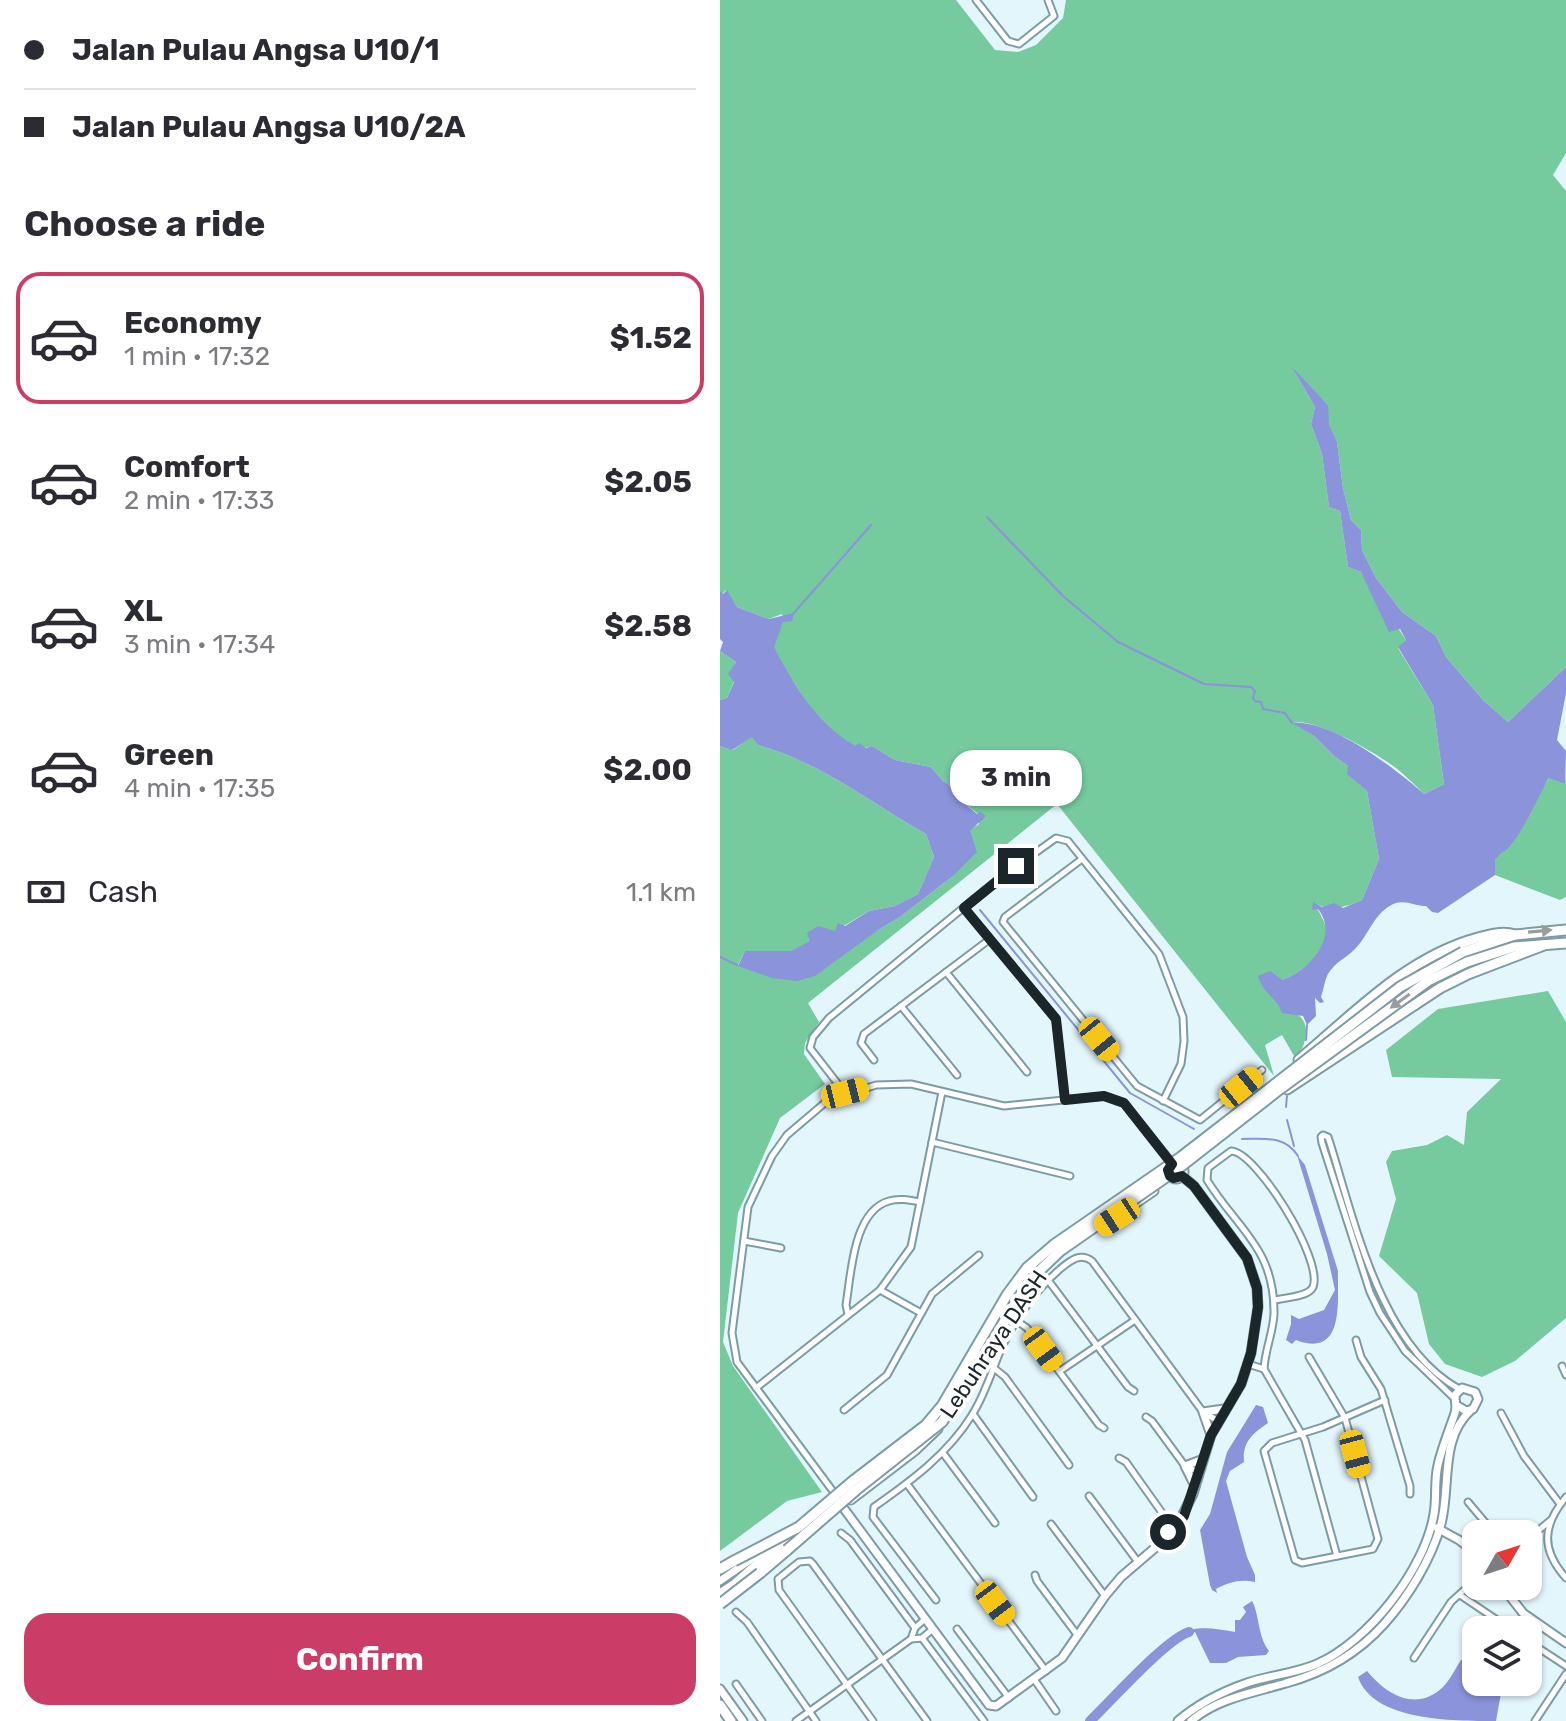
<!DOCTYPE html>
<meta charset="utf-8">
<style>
body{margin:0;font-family:Rubik,sans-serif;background:#f7f7f7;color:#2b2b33;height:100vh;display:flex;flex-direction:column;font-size:30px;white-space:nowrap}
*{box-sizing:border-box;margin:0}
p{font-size:26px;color:#7c7c81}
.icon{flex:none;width:44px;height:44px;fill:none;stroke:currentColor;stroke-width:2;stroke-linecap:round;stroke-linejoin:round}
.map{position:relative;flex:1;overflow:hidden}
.panel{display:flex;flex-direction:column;background:#fff;width:720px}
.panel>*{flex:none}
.banner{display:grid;align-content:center;height:176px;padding:0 24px;background:#fff}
.needle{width:52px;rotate:51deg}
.controls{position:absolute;left:742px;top:1520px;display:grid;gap:16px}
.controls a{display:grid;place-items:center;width:80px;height:80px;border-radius:16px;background:#fff;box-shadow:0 2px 6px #0004;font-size:40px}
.end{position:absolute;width:36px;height:36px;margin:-18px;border:10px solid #1a262a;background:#fff;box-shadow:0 0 0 4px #fff}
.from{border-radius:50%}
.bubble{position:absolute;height:56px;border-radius:24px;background:#fff;box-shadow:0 2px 6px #0004;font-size:26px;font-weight:700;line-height:56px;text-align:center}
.car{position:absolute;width:24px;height:48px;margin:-24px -12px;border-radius:10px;box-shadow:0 0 6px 2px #0007;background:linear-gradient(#f5c518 24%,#345 0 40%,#f5c518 0 76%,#345 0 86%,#f5c518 0)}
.banner b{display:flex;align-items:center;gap:28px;height:76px;font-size:30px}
.banner b+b{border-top:2px solid #e1e1e2}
.banner i{width:20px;height:20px;background:#2b2b33}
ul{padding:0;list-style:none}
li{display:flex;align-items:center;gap:24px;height:132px;margin:0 16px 12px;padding:0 8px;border:4px solid transparent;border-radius:24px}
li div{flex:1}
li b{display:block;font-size:30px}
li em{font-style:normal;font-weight:700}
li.on{border-color:#cb3d67}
li>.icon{width:72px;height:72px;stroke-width:1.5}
h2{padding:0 24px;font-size:36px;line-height:96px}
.pay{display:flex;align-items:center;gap:20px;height:88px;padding:0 24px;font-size:30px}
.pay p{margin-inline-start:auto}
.primary-button{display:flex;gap:16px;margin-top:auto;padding:16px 24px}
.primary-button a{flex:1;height:92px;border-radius:24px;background:#cb3d67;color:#fff;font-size:32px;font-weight:700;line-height:92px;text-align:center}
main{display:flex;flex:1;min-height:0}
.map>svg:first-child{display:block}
.forest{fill:#75ca9e}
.water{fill:#8b93da}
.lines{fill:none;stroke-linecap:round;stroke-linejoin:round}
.stream{stroke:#8b93da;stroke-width:2}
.river{stroke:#8b93da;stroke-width:10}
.street-casing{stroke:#7d9ba5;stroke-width:9}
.secondary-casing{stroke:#7d9ba5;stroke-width:11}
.primary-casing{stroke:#7d9ba5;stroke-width:11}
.highway-casing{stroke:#7d9ba5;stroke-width:13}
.street{stroke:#fff;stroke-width:5}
.secondary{stroke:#fff;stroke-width:7}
.primary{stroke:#fff;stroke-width:7}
.highway{stroke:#fff;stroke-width:9}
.highway-bridge-casing{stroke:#7d9ba5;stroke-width:13;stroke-linecap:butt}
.highway-bridge{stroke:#fff;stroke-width:9}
.oneway{fill:#989d9f}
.route{stroke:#1a262a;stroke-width:10}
.labels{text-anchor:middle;stroke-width:8;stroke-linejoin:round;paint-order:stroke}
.street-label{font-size:22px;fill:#1a262a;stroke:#fff}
</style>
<main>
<section class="panel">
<div class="banner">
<b><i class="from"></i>Jalan Pulau Angsa U10/1</b>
<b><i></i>Jalan Pulau Angsa U10/2A</b>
</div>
<h2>Choose a ride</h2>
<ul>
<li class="on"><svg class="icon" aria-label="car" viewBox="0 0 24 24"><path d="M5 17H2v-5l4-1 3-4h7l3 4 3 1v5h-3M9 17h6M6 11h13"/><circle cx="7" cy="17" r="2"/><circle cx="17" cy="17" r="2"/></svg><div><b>Economy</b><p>1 min · 17:32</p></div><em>$1.52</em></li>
<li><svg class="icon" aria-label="car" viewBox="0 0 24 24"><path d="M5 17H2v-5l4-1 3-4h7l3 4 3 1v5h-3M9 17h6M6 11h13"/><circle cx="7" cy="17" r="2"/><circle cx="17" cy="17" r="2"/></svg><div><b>Comfort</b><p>2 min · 17:33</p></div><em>$2.05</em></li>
<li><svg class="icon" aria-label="car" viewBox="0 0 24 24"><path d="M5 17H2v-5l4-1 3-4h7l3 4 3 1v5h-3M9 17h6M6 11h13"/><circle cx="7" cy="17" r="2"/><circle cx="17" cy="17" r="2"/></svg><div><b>XL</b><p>3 min · 17:34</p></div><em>$2.58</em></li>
<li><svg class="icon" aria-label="car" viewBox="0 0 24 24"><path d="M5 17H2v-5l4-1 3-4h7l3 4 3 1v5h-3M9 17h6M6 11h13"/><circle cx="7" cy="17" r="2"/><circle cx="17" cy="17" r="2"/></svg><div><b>Green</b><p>4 min · 17:35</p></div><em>$2.00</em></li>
</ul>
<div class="pay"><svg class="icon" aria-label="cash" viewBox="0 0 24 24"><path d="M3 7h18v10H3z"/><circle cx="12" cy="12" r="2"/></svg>Cash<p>1.1 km</p></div>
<div class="primary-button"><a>Confirm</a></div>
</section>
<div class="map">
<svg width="846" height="1721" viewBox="0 0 846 1721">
<rect width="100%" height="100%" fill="#e3f6fc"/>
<g class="forest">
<path d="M 0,0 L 236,0 L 275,50 L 298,52 L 316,45 L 343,18 L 346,0 L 846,0 L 846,153 L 833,175 L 846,191 L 846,667 L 788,722 L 763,700 L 726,657 L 716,636 L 682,612 L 656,578 L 642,550 L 641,530 L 631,520 L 623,488 L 617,442 L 608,425 L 608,405 L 575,372 L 595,407 L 591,424 L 602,454 L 609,507 L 620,511 L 628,567 L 641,572 L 686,640 L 678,648 L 713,705 L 724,784 L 704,794 C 695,785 686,776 676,768 C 657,754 595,717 573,723 L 594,736 L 614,756 L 628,766 L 628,774 L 647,791 L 659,859 L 642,900 C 626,907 610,912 594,903 C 600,914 609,926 606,940 C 601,957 577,975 562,980 L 552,997 C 569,1013 591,1012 585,1040 C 583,1048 581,1052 574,1056 L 562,1035 L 545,1045 L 554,1076 L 337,804 L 88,1003 L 99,1022 L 85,1043 L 84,1054 L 105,1084 L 60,1118 L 18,1213 L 3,1342 L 13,1366 L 102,1492 L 67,1501 L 0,1551 L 0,746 L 13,750 L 32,736 L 38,745 C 102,763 149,802 206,834 L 214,857 L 198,894 L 175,906 L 149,911 L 115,931 L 71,951 L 25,951 L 18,965 L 158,930 L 180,917 L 233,876 L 250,830 L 259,824 L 258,814 L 237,797 L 234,788 L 223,781 L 211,767 L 175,760 L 152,746 C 114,760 68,673 53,646 L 63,621 L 62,614 L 49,619 L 17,607 L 6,590 L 2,594 L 0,591 Z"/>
<polygon points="0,651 16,662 9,674 14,681 7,698 0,700"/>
<polygon points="830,777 845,784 846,777 846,897 840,900 775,875 775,860"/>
<polygon points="828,991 846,1022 846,1318 795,1361 762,1377 725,1364 709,1344 697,1293 659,1256 676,1199 666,1162 672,1151 707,1145 727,1135 744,1145 747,1112 781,1079 672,1077 666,1050 718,1009"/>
</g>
<g class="water">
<path d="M 572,367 L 608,405 L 609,425 L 617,442 L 623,488 L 631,520 L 641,530 L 642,550 L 656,578 L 682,612 L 716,636 L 726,657 L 763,700 L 788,722 L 846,667 L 846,693 L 837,740 L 846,751 L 845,784 L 829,778 C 819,794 796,849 781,853 L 775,860 L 775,875 L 718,913 L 712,912 L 706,906 C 696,906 686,900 676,903 C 655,910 649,935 635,949 C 625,959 615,962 608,974 C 604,982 604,988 601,997 L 604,1002 L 600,1003 L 595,998 L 596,1016 L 587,1025 L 583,1016 L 562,1013 C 557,998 542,992 538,976 L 550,971 L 562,980 C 589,971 620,937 598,909 L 592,910 L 593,902 L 602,907 L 614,903 L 623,908 L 642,900 L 659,859 L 647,791 L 627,774 L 628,766 L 614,756 L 594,736 L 572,723 C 610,718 676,769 704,794 L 724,784 L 713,705 L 678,647 L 686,640 L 680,629 L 669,632 L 641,572 L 628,567 L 620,511 L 609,507 L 602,454 L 591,424 L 595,407 Z"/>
<path d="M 7,590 L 17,607 L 49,619 L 74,613 L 72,621 L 63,622 L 54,647 C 75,686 95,722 135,746 L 139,743 L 146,748 L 152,746 L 175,760 L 211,767 L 223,781 L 234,788 L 237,797 L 257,814 L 260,812 L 266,816 L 250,831 L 257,852 L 233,876 L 180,917 L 158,930 L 95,976 L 77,981 L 52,978 L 18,966 L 25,951 L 71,951 L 90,941 L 87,933 L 98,926 L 115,931 L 118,923 L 125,926 L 149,911 L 175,906 L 198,894 L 214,857 L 206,834 C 149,802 102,763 38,745 L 32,737 L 12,750 L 0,746 L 0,700 L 7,698 L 14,682 L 8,674 L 16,662 L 0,651 L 3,642 L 0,639 L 0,591 L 3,594 Z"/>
<path d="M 577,1155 L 585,1165 L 618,1271 C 617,1299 626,1359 576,1340 L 572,1344 L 566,1340 L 571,1324 L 571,1315 L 579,1319 L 604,1310 L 615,1290 L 607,1254 Z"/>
<path d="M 536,1405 L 543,1407 L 548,1423 C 533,1433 522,1442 524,1462 L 510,1471 L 506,1481 L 527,1557 L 535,1575 L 535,1582 C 519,1579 510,1582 496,1589 L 497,1593 L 492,1590 L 490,1585 L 480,1530 L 490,1514 L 507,1452 Z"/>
<path d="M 532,1601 C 540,1616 537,1635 549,1651 L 546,1655 L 518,1657 L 506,1663 L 490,1663 L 475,1632 L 459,1638 L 456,1635 C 476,1625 493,1628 515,1632 L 515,1620 L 520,1620 L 526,1612 L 523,1607 Z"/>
<path d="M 756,1656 L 756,1682 L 783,1682 L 776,1721 C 732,1721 653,1721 638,1677 L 647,1671 C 666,1694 696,1713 723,1687 C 730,1680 735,1669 741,1660 Z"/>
</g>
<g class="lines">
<g class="stream">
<polyline points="267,517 343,596 398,642 484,684 531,687 535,691 533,698 535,701 541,702 543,709 565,713 572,723"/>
<polyline points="73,614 151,525"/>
<polyline points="260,910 410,1093 474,1129"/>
<polyline points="0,957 17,965"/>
<polyline points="586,1040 587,1025"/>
<polyline points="566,1107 567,1096"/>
<polyline points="567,1120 574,1146"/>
<path d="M 522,1139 C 544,1139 565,1135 578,1156"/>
</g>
<path class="river" d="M 370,1721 C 391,1701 446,1639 469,1632"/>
<defs>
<g id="street">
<polyline points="256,0 288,41 299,44 334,16 328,0"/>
<polyline points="362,859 285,917 283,922 417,1086 480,1120 542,1070"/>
<polyline points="244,908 336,1019 345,1100"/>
<polyline points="226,972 307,1072"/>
<polyline points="181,1006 237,1075"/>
<polyline points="154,1060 141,1043 144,1034 270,939"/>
<polyline points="125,1093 90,1048 93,1037 109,1018 276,881 336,838 348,841 439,954 463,1017 464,1041 461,1064 443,1101"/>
<polyline points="212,1142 350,1176"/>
<polyline points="24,1241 61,1248"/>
<polyline points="328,1280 408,1387 414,1391"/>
<polyline points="160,1290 201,1313"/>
<path d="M 554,1300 C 563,1298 589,1297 593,1287 C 604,1260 536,1151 511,1151 L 488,1168 L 487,1180 C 517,1229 555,1248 554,1314 C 553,1333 545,1350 544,1369 L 585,1440 L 617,1556"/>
<path d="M 128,1314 L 126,1305 C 131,1275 133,1211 169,1201 C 179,1198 189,1200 200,1202"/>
<polyline points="297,1321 307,1328 379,1425 384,1428"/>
<polyline points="636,1340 641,1357 661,1389 690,1486 690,1494"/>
<polyline points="589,1357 625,1418 658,1539 653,1549 582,1563 575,1560 544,1451 552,1443 603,1427 665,1400"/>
<polyline points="528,1364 544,1369"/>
<polyline points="842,1366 846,1375"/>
<polyline points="275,1369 285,1377 349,1465"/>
<polyline points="340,1371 415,1320"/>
<polyline points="36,1388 160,1290 191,1247 222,1092"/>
<path d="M 734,1398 L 685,1351 L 660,1313 L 650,1292 L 602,1143 L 601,1137 L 603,1135 L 608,1137 L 610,1143 C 635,1223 661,1346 739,1389"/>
<polyline points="124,1410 167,1375 212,1294 259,1255"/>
<polyline points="781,1413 804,1456 840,1504"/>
<polyline points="253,1414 313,1497"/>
<polyline points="426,1417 432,1421 465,1466 478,1472"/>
<polyline points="223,1453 275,1523"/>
<polyline points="399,1458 406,1462 450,1524"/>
<polyline points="187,1484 326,1671"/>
<polyline points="115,1494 17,1362 12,1333 28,1207 52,1156 67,1135 107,1101 156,1085 191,1084 284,1106 384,1096 404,1103 452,1163"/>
<polyline points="369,1496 418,1562"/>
<path d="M 846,1497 C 822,1526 821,1550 846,1578"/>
<polyline points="748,1502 775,1534"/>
<polyline points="331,1524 385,1596"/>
<polyline points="121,1533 130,1540 195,1628"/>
<polyline points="808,1539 831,1520"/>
<polyline points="315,1575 317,1581 358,1636"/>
<polyline points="740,1595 792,1630"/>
<path d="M 216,1600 L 153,1517 L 154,1507 C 191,1481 228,1454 252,1415 C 263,1398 270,1377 277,1359 C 290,1325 313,1293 340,1269 C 350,1261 360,1252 372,1261 L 483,1412 L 498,1421"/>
<polyline points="16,1612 27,1622 96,1721"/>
<polyline points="205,1619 195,1628 191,1639 202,1638 213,1629"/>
<polyline points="237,1629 289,1698"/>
<polyline points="202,1638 264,1721"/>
<polyline points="808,1641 846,1666"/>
<polyline points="694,1658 731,1602 756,1579"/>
<polyline points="314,1679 336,1711"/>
<polyline points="16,1684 42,1721"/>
<polyline points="76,1721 191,1639"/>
<polyline points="153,1721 59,1590 58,1579 79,1562 90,1561 93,1564 207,1721"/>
<polyline points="815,1721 846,1674"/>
</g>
<g id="secondary">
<circle cx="456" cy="1171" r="8"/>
<polyline points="402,1213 434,1191"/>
<polyline points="491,1435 483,1412 504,1409"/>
<polyline points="474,1484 465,1466 481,1460"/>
<polyline points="131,1500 195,1451 218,1429"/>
<polyline points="125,1510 269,1705 276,1706 342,1658 385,1596 401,1577 450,1535"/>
<circle cx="454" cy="1530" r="7"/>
<polyline points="458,1524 473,1494 491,1435 521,1384 531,1353 538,1307 537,1288 527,1258 474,1186 462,1176"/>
<polyline points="717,1528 739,1540 756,1553"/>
<polyline points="0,1581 50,1546"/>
<polyline points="782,1586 803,1613 846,1643"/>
<path d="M 458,1721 C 479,1703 501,1692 527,1683 C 550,1675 574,1674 597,1664 C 649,1641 705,1569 714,1514 C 717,1498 714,1481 718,1465 C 722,1447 729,1431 735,1413 C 737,1407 735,1402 735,1395 L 742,1388 L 755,1392 L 758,1399 L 753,1409 L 746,1411 L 736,1405"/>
<path d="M 471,1721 C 498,1698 533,1693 566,1683 C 603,1673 638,1653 664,1624 C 688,1597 711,1560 721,1524 C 731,1486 719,1439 751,1410"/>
</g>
<polyline id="primary" points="0,1689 23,1721"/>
<g id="highway">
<polyline points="743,952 795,935 846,930"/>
<polyline points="747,962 794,947 846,943"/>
<path d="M 579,1060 C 634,1014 687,957 758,938 C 771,935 782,931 795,935"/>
<polyline points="567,1089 720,988 748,974 824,945"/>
<polyline points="0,1569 14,1561"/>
<polyline points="40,1573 67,1550"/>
<polyline points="0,1594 15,1584 74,1532"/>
<polyline points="0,1705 11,1721"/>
</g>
</defs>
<use href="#street" class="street-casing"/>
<use href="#secondary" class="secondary-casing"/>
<use href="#primary" class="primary-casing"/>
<use href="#highway" class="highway-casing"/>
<use href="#street" class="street"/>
<use href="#secondary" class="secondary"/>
<use href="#primary" class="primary"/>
<use href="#highway" class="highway"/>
<defs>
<g id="highway-bridge">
<polyline points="67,1550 136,1490 222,1422 249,1381 297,1300 315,1275 340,1251 459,1168 560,1089 708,981 747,962"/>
<polyline points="14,1561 79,1527 133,1481 206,1425 222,1406 287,1295 307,1268 335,1244 461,1157 680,987 743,952"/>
<polyline points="0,1604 40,1573"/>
</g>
</defs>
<use href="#highway-bridge" class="highway-bridge-casing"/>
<use href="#highway-bridge" class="highway-bridge"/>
</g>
<defs><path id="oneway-solid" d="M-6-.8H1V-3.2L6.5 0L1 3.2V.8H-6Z" transform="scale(2)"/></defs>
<g class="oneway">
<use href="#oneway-solid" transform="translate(820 931) rotate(-5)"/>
<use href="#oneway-solid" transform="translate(680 1001) rotate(144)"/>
</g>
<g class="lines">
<polyline class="route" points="296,866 244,908 336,1019 345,1100 384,1096 404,1103 452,1164 448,1170 450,1176 454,1178 462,1176 474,1186 527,1258 537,1288 538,1307 531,1353 521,1384 491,1435 464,1516 458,1524 449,1526 448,1532"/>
</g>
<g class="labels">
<g class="street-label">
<text transform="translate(273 1344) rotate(-56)" y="8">Lebuhraya DASH</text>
</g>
</g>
</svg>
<div class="controls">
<a><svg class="needle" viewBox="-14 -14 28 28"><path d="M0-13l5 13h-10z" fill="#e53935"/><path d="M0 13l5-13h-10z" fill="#7c7c81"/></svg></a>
<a><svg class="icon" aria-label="layers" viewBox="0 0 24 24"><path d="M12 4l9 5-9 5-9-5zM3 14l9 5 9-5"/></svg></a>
</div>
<i class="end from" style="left:448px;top:1532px"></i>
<i class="end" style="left:296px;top:866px"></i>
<div class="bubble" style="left:230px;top:750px;width:132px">3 min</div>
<i class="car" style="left:379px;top:1039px;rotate:141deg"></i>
<i class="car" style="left:521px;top:1087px;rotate:51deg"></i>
<i class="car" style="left:125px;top:1093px;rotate:76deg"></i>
<i class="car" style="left:397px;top:1217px;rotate:237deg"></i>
<i class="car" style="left:323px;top:1349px;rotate:144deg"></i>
<i class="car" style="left:635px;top:1454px;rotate:165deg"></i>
<i class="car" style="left:275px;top:1603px;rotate:143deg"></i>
</div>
</main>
